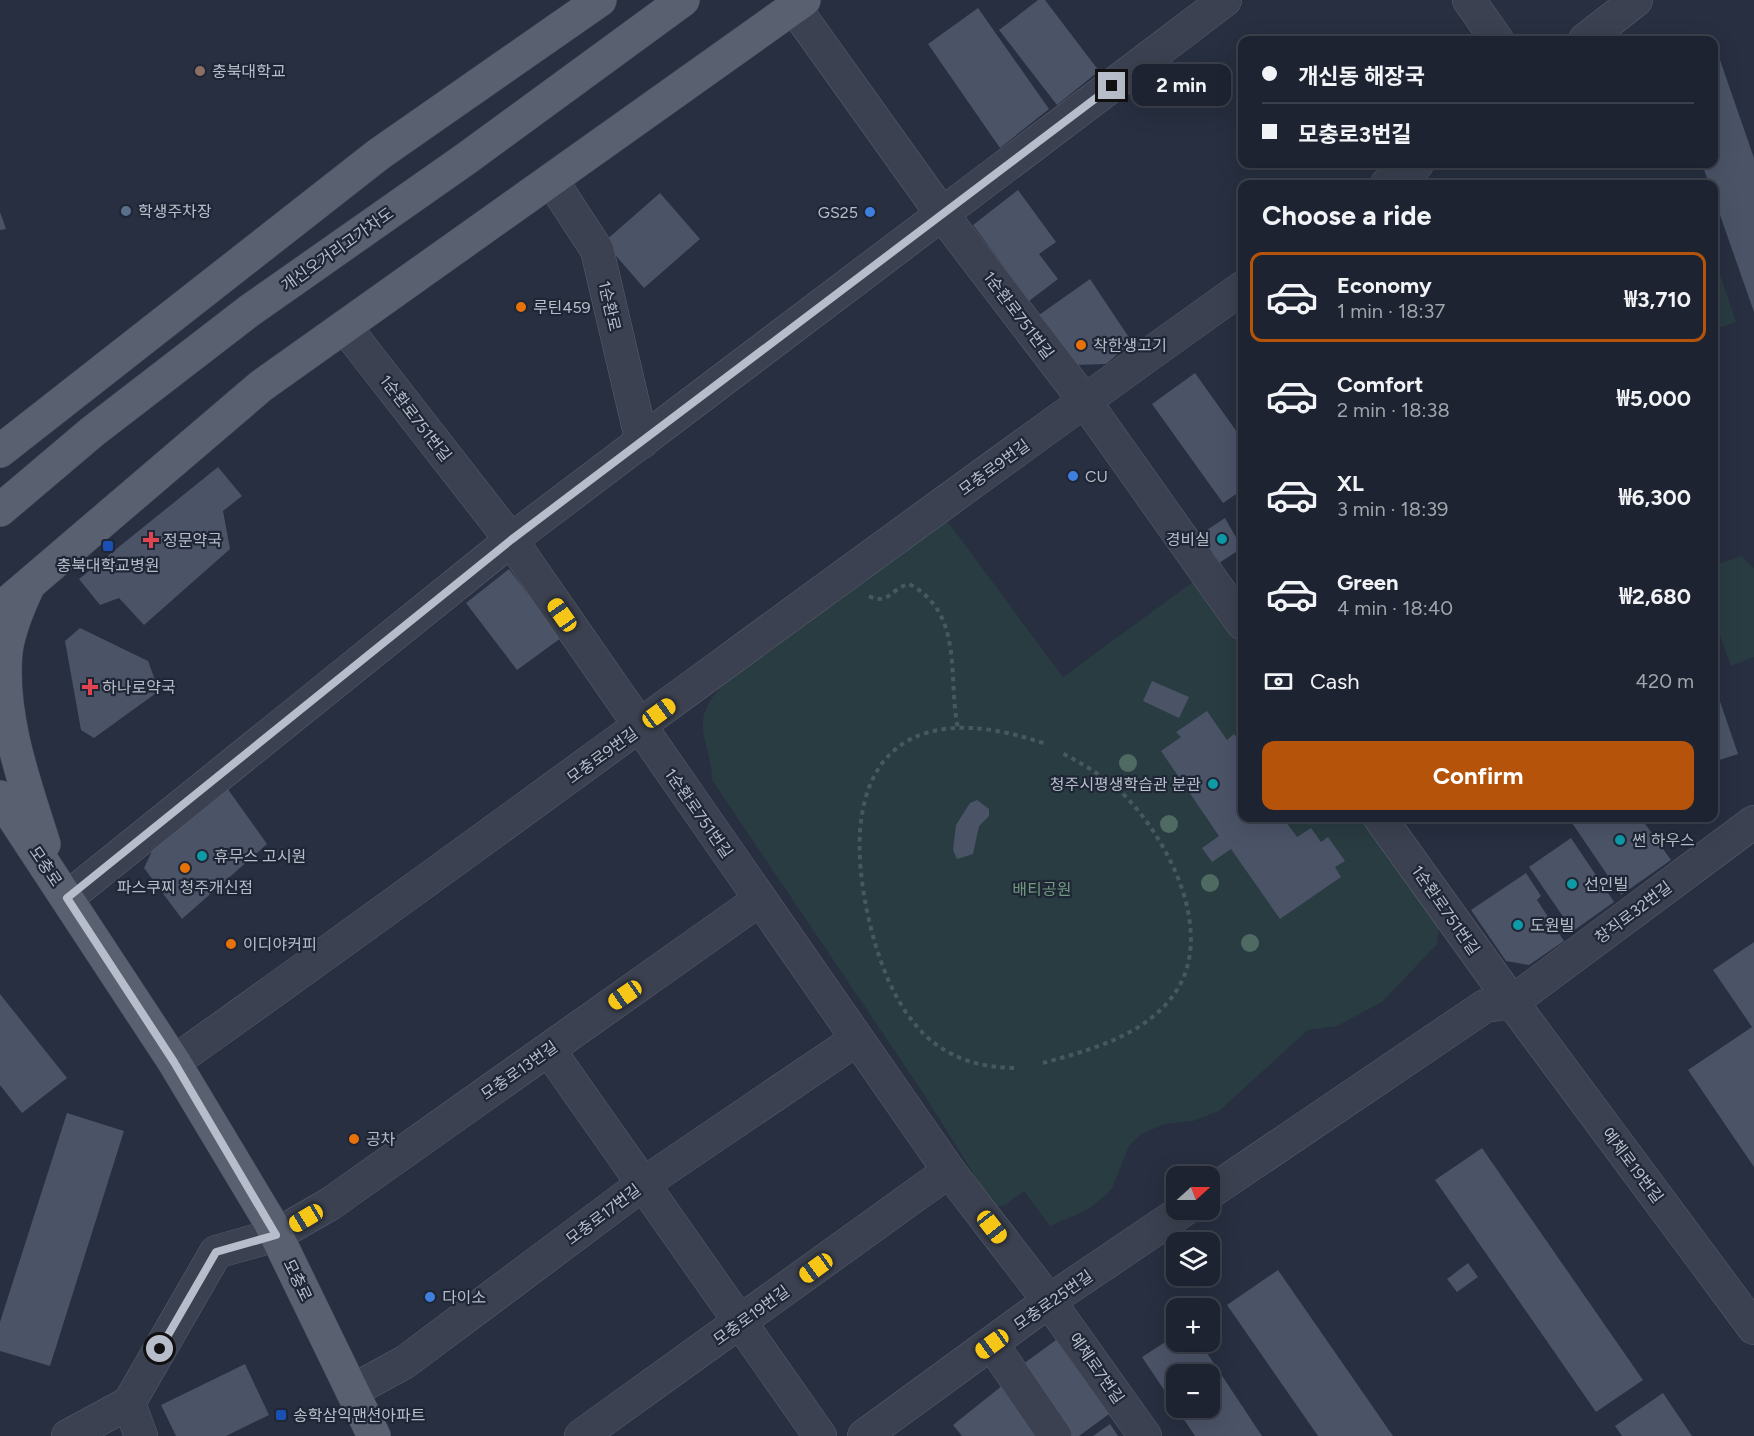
<!DOCTYPE html>
<meta charset="utf-8">
<style>
body{margin:0;font-family:Figtree,"Noto Sans KR",sans-serif;background:#2a2f3c;color:#f1f3f6;height:100vh;display:flex;flex-direction:column;font-size:22px;white-space:nowrap}
*{box-sizing:border-box;margin:0}
p{font-size:20px;color:#a0a4ab}
.icon{flex:none;width:33px;height:33px;fill:none;stroke:currentColor;stroke-width:2;stroke-linecap:round;stroke-linejoin:round}
.map{position:relative;flex:1;overflow:hidden}
.side{position:absolute;left:1238px;top:180px;width:480px;height:642px;display:flex;flex-direction:column;background:#1d2330;border-radius:12px;box-shadow:0 6px 24px #0002,0 0 0 2px #3b404c}
.side>*{flex:none}
.guide{position:absolute;left:1238px;top:36px;width:480px;height:132px;border-radius:12px;box-shadow:0 6px 24px #0002,0 0 0 2px #3b404c;display:grid;align-content:center;height:132px;padding:0 24px;background:#1d2330}
.needle{width:39px;rotate:69deg}
.buttons{position:absolute;left:1166px;top:1166px;display:grid;gap:12px}
.buttons a{display:grid;place-items:center;width:54px;height:54px;border-radius:12px;background:#1d2330;box-shadow:0 6px 24px #0002,0 0 0 2px #3b404c;font-size:30px}
.end{position:absolute;width:27px;height:27px;margin:-14px;border:8px solid #b7bdca;background:#111;box-shadow:0 0 0 3px #111}
.from{border-radius:50%}
.bubble{position:absolute;height:42px;border-radius:12px;background:#1d2330;box-shadow:0 6px 24px #0002,0 0 0 2px #3b404c;font-size:20px;font-weight:700;line-height:42px;text-align:center}
.car{position:absolute;width:18px;height:36px;margin:-18px -9px;border-radius:8px;box-shadow:0 0 4px 2px #0007;background:linear-gradient(#f5c518 24%,#345 0 40%,#f5c518 0 76%,#345 0 86%,#f5c518 0)}
.guide b{display:flex;align-items:center;gap:21px;height:57px;font-size:22px}
.guide b+b{border-top:2px solid #3b404c}
.guide i{width:15px;height:15px;background:#f1f3f6}
ul{padding:0;list-style:none}
li{display:flex;align-items:center;gap:18px;height:90px;margin:0 12px 9px;padding:0 12px;border:3px solid transparent;border-radius:12px}
li div{flex:1}
li b{display:block;font-size:22px}
li em{font-style:normal;font-weight:700}
li.on{border-color:#b45309}
li>.icon{width:54px;height:54px;stroke-width:1.5}
h2{padding:0 24px;font-size:27px;line-height:72px}
.pay{display:flex;align-items:center;gap:15px;height:66px;padding:0 24px;font-size:22px}
.pay p{margin-inline-start:auto}
.cta{display:flex;gap:12px;margin-top:auto;padding:12px 24px}
.cta a{flex:1;height:69px;border-radius:12px;background:#b45309;color:#fff;font-size:24px;font-weight:700;line-height:69px;text-align:center}
.map>svg:first-child{display:block}
.green{fill:#293c41}
.building{fill:#4b5367;fill-rule:evenodd}
.lines{fill:none;stroke-linecap:round;stroke-linejoin:round}
.minor-casing{stroke:#585f6d;stroke-width:34}
.major-casing{stroke:#444a59;stroke-width:34}
.path{stroke:#47595e;stroke-width:4;stroke-dasharray:4.5 4.5;stroke-linecap:butt}
.minor{stroke:#3b4150;stroke-width:33}
.major{stroke:#596070;stroke-width:33}
.tree{fill:#4f6a62}
.route{stroke:#b7bdca;stroke-width:8}
.education-dot{fill:#8d6e63;stroke:#1f2635;stroke-width:2}
.service-dot{fill:#5c6f8a;stroke:#1f2635;stroke-width:2}
.shop-dot{fill:#3f7fe0;stroke:#1f2635;stroke-width:2}
.food-dot{fill:#e8710a;stroke:#1f2635;stroke-width:2}
.culture-dot{fill:#0f9aa8;stroke:#1f2635;stroke-width:2}
.health-dot{fill:#e0444e;stroke:#1f2635;stroke-width:2}
.transit-dot{fill:#1a4fb4;stroke:#1f2635;stroke-width:2}
.labels{text-anchor:middle;stroke-width:4.5;stroke-linejoin:round;paint-order:stroke}
.poi-label{font-size:16px;fill:#b7bdca;stroke:#1f2635;text-anchor:start}
.street-label{font-size:16px;fill:#b7bdca;stroke:#1f2635}
.park-label{font-size:16px;fill:#6f9b7e;stroke:#1f2635}
</style>
<div class="map">
<svg width="1754" height="1436" viewBox="0 0 1754 1436">
<rect width="100%" height="100%" fill="#272f40"/>
<g class="green">
<polygon points="1713,254 1736,322 1713,330"/>
<path d="M 945,518 L 1063,677 L 1197,579 L 1242,642 L 1242,818 L 1367,818 L 1434,912 L 1439,928 L 1437,944 L 1382,1002 L 1337,1026 L 1308,1030 L 1219,1111 L 1193,1121 L 1165,1124 L 1141,1134 L 1129,1146 L 1112,1188 L 1106,1195 L 1087,1210 L 1050,1226 L 1024,1191 L 1005,1205 L 994,1207 L 927,1099 L 712,780 C 711,739 687,725 720,688 Z"/>
<polygon points="1741,556 1754,568 1754,657 1731,666 1713,616 1713,566"/>
</g>
<g class="building">
<polygon points="1038,0 1045,0 1099,71 1057,105 999,30"/>
<polygon points="978,8 1049,109 1000,148 928,44"/>
<polygon points="1720,60 1754,158 1754,312 1713,195 1713,184 1709,184 1702,164 1713,164 1713,63"/>
<polygon points="1018,190 1056,242 1039,254 1058,279 1029,301 973,225"/>
<polygon points="660,193 700,239 644,288 604,242"/>
<polygon points="0,212 6,229 0,230"/>
<polygon points="1090,279 1132,342 1106,364 1074,365 1039,315"/>
<polygon points="1195,373 1242,439 1242,490 1223,503 1152,404"/>
<polygon points="218,467 242,496 223,511 230,549 144,625 119,598 100,605 79,579"/>
<polygon points="1225,518 1242,548 1219,563 1201,534"/>
<polygon points="509,569 561,638 517,670 466,603"/>
<polygon points="80,628 148,661 159,691 94,738 81,730 65,641"/>
<polygon points="1152,681 1189,697 1179,718 1143,701"/>
<polygon points="1713,681 1738,754 1713,762"/>
<polygon points="1207,711 1227,740 1234,734 1242,745 1242,818 1283,818 1297,837 1311,828 1321,842 1328,837 1345,861 1335,867 1341,877 1280,919 1231,849 1212,862 1202,848 1219,836 1161,751 1181,737 1176,732"/>
<polygon points="222,781 267,844 182,919 144,868 161,832"/>
<polygon points="977,800 989,809 989,816 979,826 973,854 957,859 953,850 956,825 970,803"/>
<polygon points="1573,818 1641,818 1671,860 1621,895 1570,820"/>
<polygon points="1571,838 1614,902 1573,931 1529,867"/>
<polygon points="1526,873 1541,896 1537,900 1564,941 1529,965 1506,961 1471,910"/>
<polygon points="1754,942 1754,1167 1688,1070 1752,1027 1713,970"/>
<polygon points="0,994 67,1078 22,1113 0,1085"/>
<polygon points="67,1113 124,1131 50,1366 0,1351 0,1322"/>
<polygon points="1482,1148 1643,1380 1596,1412 1435,1180"/>
<polygon points="1468,1263 1478,1277 1457,1292 1447,1279"/>
<polygon points="1278,1270 1393,1436 1318,1436 1227,1305"/>
<path d="M 1176,1335 L 1176,1341 L 1199,1341 L 1262,1436 L 1195,1436 L 1142,1357 ZM 1176,1374 L 1209,1374 L 1209,1407 L 1176,1407 Z"/>
<polygon points="1056,1340 1109,1414 1079,1436 1062,1436 1015,1370"/>
<polygon points="245,1364 269,1415 226,1436 176,1436 161,1405"/>
<polygon points="1003,1385 1044,1436 962,1436 953,1425"/>
<polygon points="1663,1393 1692,1436 1622,1436 1615,1426"/>
<polygon points="1110,1424 1118,1436 1093,1436"/>
</g>
<g class="lines">
<defs>
<g id="minor">
<polyline points="1469,0 1497,40"/>
<polyline points="794,7 942,214 1084,400 1242,623"/>
<polyline points="1585,40 1636,0"/>
<polyline points="552,181 597,250 642,442"/>
<polyline points="1387,184 1417,164"/>
<polyline points="345,327 511,540 949,1171 1049,1301 1145,1436"/>
<polyline points="1380,818 1512,1002 1754,1328"/>
<polyline points="67,898 511,540 1225,0"/>
<polyline points="549,1050 820,1436"/>
<path d="M 174,1062 C 533,807 884,543 1242,288"/>
<polyline points="1209,1193 1485,1006 1512,1002 1754,822"/>
<polyline points="992,1344 1055,1436"/>
<polyline points="352,1391 405,1362 643,1184 857,1039"/>
<polyline points="68,1436 129,1403"/>
<polyline points="141,1436 129,1403 216,1252 276,1235 330,1204 759,900"/>
<polyline points="581,1436 949,1171"/>
<polyline points="864,1436 1049,1301 1185,1209"/>
</g>
<g id="major">
<polyline points="0,451 379,154 600,0"/>
<polyline points="0,510 92,432 249,311 467,158 683,0"/>
<path d="M 28,587 C 18,608 9,629 6,652 C 0,717 25,784 44,844"/>
<polyline points="0,609 261,386 804,0"/>
<polyline points="0,797 174,1062 270,1222 374,1436"/>
</g>
</defs>
<use href="#minor" class="minor-casing"/>
<use href="#major" class="major-casing"/>
<g class="path">
<path d="M 869,596 C 888,606 893,587 909,584 C 965,613 947,678 958,728"/>
<path d="M 1043,1063 C 1086,1051 1137,1038 1168,1002 C 1220,943 1173,848 1129,800 C 1110,780 1087,766 1062,753"/>
<path d="M 1014,1068 C 985,1067 961,1062 937,1045 C 899,1018 879,964 869,920 C 835,773 893,691 1046,744"/>
</g>
<use href="#minor" class="minor"/>
<use href="#major" class="major"/>
</g>
<g class="tree">
<circle cx="1128" cy="763" r="9"/>
<circle cx="1169" cy="824" r="9"/>
<circle cx="1210" cy="883" r="9"/>
<circle cx="1250" cy="943" r="9"/>
</g>
<g class="lines">
<polyline class="route" points="160,1349 216,1252 276,1235 174,1062 67,898 511,540 1112,86"/>
</g>
<circle class="education-dot" cx="200" cy="71" r="6"/>
<circle class="service-dot" cx="126" cy="211" r="6"/>
<g class="shop-dot">
<circle cx="870" cy="212" r="6"/>
<circle cx="1073" cy="476" r="6"/>
<circle cx="430" cy="1297" r="6"/>
</g>
<g class="food-dot">
<circle cx="521" cy="307" r="6"/>
<circle cx="1081" cy="345" r="6"/>
<circle cx="185" cy="868" r="6"/>
<circle cx="231" cy="944" r="6"/>
<circle cx="354" cy="1139" r="6"/>
</g>
<g class="culture-dot">
<circle cx="1222" cy="539" r="6"/>
<circle cx="1213" cy="784" r="6"/>
<circle cx="1620" cy="840" r="6"/>
<circle cx="202" cy="856" r="6"/>
<circle cx="1572" cy="884" r="6"/>
<circle cx="1518" cy="925" r="6"/>
</g>
<g class="health-dot">
<path d="M148 531h6v6h6v6h-6v6h-6v-6h-6v-6h6z"/>
<path d="M87 678h6v6h6v6h-6v6h-6v-6h-6v-6h6z"/>
</g>
<g class="transit-dot">
<rect x="102" y="540" width="12" height="12" rx="3"/>
<rect x="275" y="1409" width="12" height="12" rx="3"/>
</g>
<g class="labels">
<g class="poi-label">
<text x="212" y="77">충북대학교</text>
<text x="138" y="217">학생주차장</text>
<text x="858" y="218" text-anchor="end">GS25</text>
<text x="533" y="313">루틴459</text>
<text x="1093" y="351">착한생고기</text>
<text x="1085" y="482">CU</text>
<text x="1210" y="545" text-anchor="end">경비실</text>
<text x="163" y="546">정문약국</text>
<text x="108" y="571" text-anchor="middle">충북대학교병원</text>
<text x="102" y="693">하나로약국</text>
<text x="1201" y="790" text-anchor="end">청주시평생학습관 분관</text>
<text x="1632" y="846">썬 하우스</text>
<text x="214" y="862">휴무스 고시원</text>
<text x="1584" y="890">선인빌</text>
<text x="185" y="893" text-anchor="middle">파스쿠찌 청주개신점</text>
<text x="1530" y="931">도원빌</text>
<text x="243" y="950">이디야커피</text>
<text x="366" y="1145">공차</text>
<text x="442" y="1303">다이소</text>
<text x="293" y="1421">송학삼익맨션아파트</text>
</g>
<g class="street-label">
<text transform="translate(337 249) rotate(-35)" y="6">개신오거리고가차도</text>
<text transform="translate(610 306) rotate(77)" y="6">1순환로</text>
<text transform="translate(1019 315) rotate(53)" y="6">1순환로751번길</text>
<text transform="translate(416 418) rotate(52)" y="6">1순환로751번길</text>
<text transform="translate(994 467) rotate(-36)" y="6">모충로9번길</text>
<text transform="translate(602 755) rotate(-36)" y="6">모충로9번길</text>
<text transform="translate(699 813) rotate(55)" y="6">1순환로751번길</text>
<text transform="translate(46 866) rotate(56)" y="6">모충로</text>
<text transform="translate(1446 910) rotate(55)" y="6">1순환로751번길</text>
<text transform="translate(1633 912) rotate(-37)" y="6">창직로32번길</text>
<text transform="translate(519 1070) rotate(-35)" y="6">모충로13번길</text>
<text transform="translate(1633 1165) rotate(53)" y="6">예체로19번길</text>
<text transform="translate(603 1214) rotate(-37)" y="6">모충로17번길</text>
<text transform="translate(298 1280) rotate(64)" y="6">모충로</text>
<text transform="translate(1053 1300) rotate(-35)" y="6">모충로25번길</text>
<text transform="translate(751 1315) rotate(-36)" y="6">모충로19번길</text>
<text transform="translate(1097 1368) rotate(55)" y="6">예체로7번길</text>
</g>
<g class="park-label">
<text x="1042" y="895">배티공원</text>
</g>
</g>
</svg>
<div class="buttons">
<a><svg class="needle" viewBox="-14 -14 28 28"><path d="M0-13l5 13h-10z" fill="#e53935"/><path d="M0 13l5-13h-10z" fill="#a0a4ab"/></svg></a>
<a><svg class="icon" aria-label="layers" viewBox="0 0 24 24"><path d="M12 4l9 5-9 5-9-5zM3 14l9 5 9-5"/></svg></a>
<a>+</a>
<a>−</a>
</div>
<i class="end from" style="left:160px;top:1349px"></i>
<i class="end" style="left:1112px;top:86px"></i>
<div class="bubble" style="left:1132px;top:64px;width:99px">2 min</div>
<i class="car" style="left:562px;top:615px;rotate:325deg"></i>
<i class="car" style="left:659px;top:713px;rotate:54deg"></i>
<i class="car" style="left:625px;top:995px;rotate:235deg"></i>
<i class="car" style="left:306px;top:1218px;rotate:239deg"></i>
<i class="car" style="left:992px;top:1227px;rotate:142deg"></i>
<i class="car" style="left:816px;top:1268px;rotate:234deg"></i>
<i class="car" style="left:992px;top:1344px;rotate:234deg"></i>
<div class="guide">
<b><i class="from"></i>개신동 해장국</b>
<b><i></i>모충로3번길</b>
</div>
<section class="side">
<h2>Choose a ride</h2>
<ul>
<li class="on"><svg class="icon" aria-label="car" viewBox="0 0 24 24"><path d="M5 17H2v-5l4-1 3-4h7l3 4 3 1v5h-3M9 17h6M6 11h13"/><circle cx="7" cy="17" r="2"/><circle cx="17" cy="17" r="2"/></svg><div><b>Economy</b><p>1 min · 18:37</p></div><em>₩3,710</em></li>
<li><svg class="icon" aria-label="car" viewBox="0 0 24 24"><path d="M5 17H2v-5l4-1 3-4h7l3 4 3 1v5h-3M9 17h6M6 11h13"/><circle cx="7" cy="17" r="2"/><circle cx="17" cy="17" r="2"/></svg><div><b>Comfort</b><p>2 min · 18:38</p></div><em>₩5,000</em></li>
<li><svg class="icon" aria-label="car" viewBox="0 0 24 24"><path d="M5 17H2v-5l4-1 3-4h7l3 4 3 1v5h-3M9 17h6M6 11h13"/><circle cx="7" cy="17" r="2"/><circle cx="17" cy="17" r="2"/></svg><div><b>XL</b><p>3 min · 18:39</p></div><em>₩6,300</em></li>
<li><svg class="icon" aria-label="car" viewBox="0 0 24 24"><path d="M5 17H2v-5l4-1 3-4h7l3 4 3 1v5h-3M9 17h6M6 11h13"/><circle cx="7" cy="17" r="2"/><circle cx="17" cy="17" r="2"/></svg><div><b>Green</b><p>4 min · 18:40</p></div><em>₩2,680</em></li>
</ul>
<div class="pay"><svg class="icon" aria-label="cash" viewBox="0 0 24 24"><path d="M3 7h18v10H3z"/><circle cx="12" cy="12" r="2"/></svg>Cash<p>420 m</p></div>
<div class="cta"><a>Confirm</a></div>
</section>
</div>
